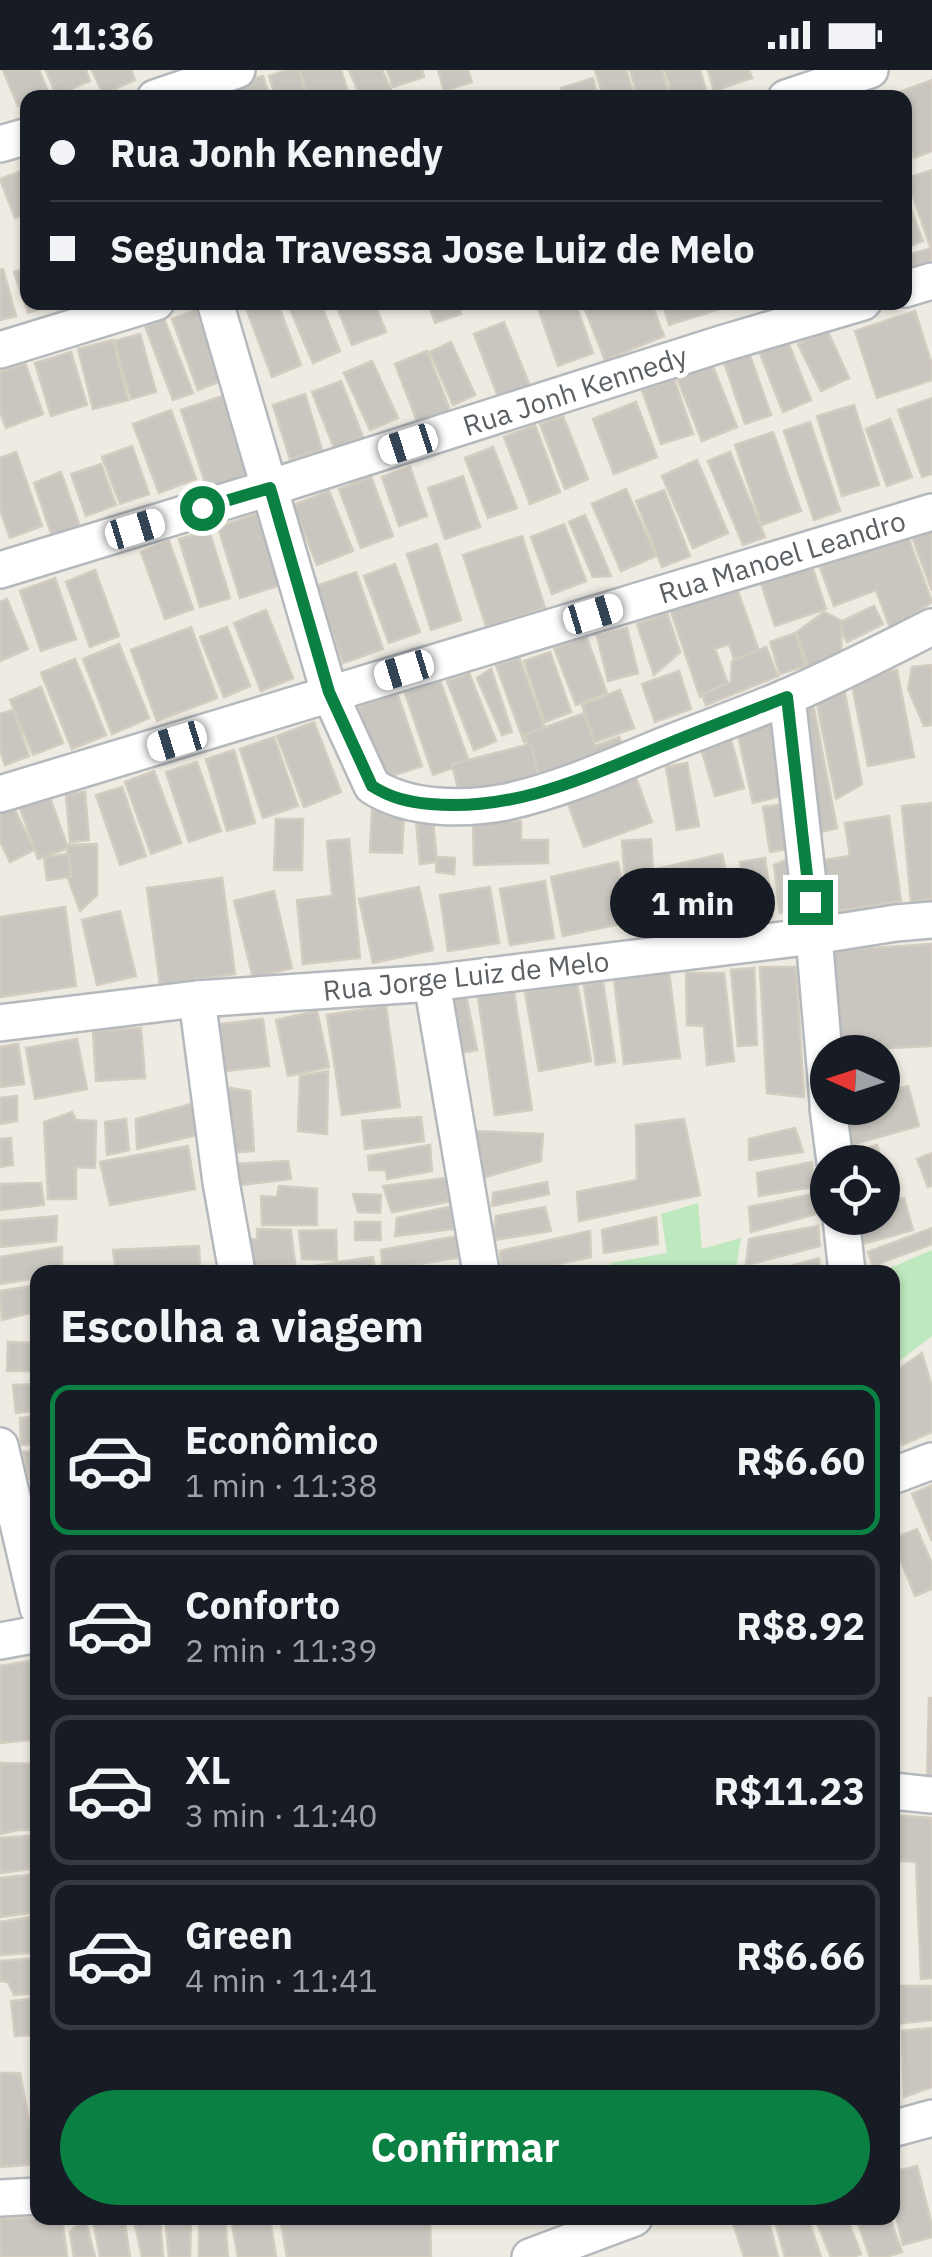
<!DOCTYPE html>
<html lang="pt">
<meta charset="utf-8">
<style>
body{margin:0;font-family:"IBM Plex Sans",sans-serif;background:#242831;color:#f1f3f6;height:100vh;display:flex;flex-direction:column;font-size:38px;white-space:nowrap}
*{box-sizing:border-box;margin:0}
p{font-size:32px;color:#9ea1a6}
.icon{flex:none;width:55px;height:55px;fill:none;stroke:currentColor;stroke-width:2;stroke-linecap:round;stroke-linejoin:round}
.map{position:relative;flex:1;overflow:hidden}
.drawer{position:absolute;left:30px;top:1195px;width:870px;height:960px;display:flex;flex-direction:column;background:#171b24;border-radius:20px;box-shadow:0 2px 8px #0004}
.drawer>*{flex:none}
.top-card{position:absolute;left:20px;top:20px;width:892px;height:220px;border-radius:20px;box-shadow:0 2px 8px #0004;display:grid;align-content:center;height:220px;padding:0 30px;background:#171b24}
.needle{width:65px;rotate:273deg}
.buttons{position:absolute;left:810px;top:965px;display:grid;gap:20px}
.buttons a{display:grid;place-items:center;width:90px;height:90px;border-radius:50%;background:#171b24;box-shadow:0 2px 8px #0004;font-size:50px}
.end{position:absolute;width:45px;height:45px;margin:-22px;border:12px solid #0b8043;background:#fff;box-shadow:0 0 0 5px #fff}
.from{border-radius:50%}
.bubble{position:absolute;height:70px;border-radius:35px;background:#171b24;box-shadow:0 2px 8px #0004;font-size:32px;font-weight:700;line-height:70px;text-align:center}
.car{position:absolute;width:30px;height:60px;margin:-30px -15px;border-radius:12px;box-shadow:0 0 8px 2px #0007;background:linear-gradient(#fff 24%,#345 0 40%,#fff 0 76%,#345 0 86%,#fff 0)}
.top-card b{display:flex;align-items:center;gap:35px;height:95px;font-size:38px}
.top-card b+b{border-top:2px solid #363941}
.top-card i{width:25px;height:25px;background:#f1f3f6}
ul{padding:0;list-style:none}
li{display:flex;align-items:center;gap:30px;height:150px;margin:0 20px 15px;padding:0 10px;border:5px solid #363941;border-radius:20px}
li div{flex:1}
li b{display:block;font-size:38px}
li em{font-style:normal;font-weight:700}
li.on{border-color:#0b8043}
li>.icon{width:90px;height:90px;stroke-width:1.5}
h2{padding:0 30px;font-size:45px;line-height:120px}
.button{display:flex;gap:20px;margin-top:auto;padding:20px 30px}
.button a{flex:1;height:115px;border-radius:60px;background:#0b8043;color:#fff;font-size:40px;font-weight:700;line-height:115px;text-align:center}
.status{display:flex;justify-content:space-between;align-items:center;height:70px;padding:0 50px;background:#171b24;direction:ltr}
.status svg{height:28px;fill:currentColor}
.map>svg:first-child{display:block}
.green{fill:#bee8bd}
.building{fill:#c9c6bf;stroke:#d3cdc0;stroke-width:2.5}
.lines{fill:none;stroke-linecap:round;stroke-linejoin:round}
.street-casing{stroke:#b5b9be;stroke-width:40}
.street{stroke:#fff;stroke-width:35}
.route{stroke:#0b8043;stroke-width:12}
.labels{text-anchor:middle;stroke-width:10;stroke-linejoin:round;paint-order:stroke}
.street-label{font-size:28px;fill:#5a5f64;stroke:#fff}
</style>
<div class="status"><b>11:36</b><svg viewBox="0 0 49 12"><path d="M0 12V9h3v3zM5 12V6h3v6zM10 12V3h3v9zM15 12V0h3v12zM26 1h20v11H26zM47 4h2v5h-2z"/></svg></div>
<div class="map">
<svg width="932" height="2187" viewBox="0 0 932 2187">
<rect width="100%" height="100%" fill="#eeebe2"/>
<g class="green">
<polygon points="698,1133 702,1179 741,1168 737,1192 737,1202 613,1202 610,1193 667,1183 661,1144"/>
<polygon points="932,1180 932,1266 893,1296 892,1202 881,1202"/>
</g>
<g class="building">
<polygon points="3,0 39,0 49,24 40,28 28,28 28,32 18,36"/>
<polygon points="46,0 86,0 90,11 56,25"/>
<polygon points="92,0 131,0 135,10 103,24"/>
<polygon points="287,0 299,0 307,28 276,28 269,6"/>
<polygon points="300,0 341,0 350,28 309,28"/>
<polygon points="349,0 382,0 395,28 361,28"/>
<polygon points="387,0 422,0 424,7 393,17"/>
<polygon points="438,0 468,0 472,12 444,21"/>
<polygon points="599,0 626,0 635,28 604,28 595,1"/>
<polygon points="630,0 662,0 670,28 638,28"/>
<polygon points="665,0 700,0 706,21 684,28 673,28"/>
<polygon points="708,0 749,0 752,8 714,21"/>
<polygon points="263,6 270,28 232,28 229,16"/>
<polygon points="593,8 598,28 564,28 561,18"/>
<polygon points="932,10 932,81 914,88 905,63 905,28 892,28 891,25"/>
<polygon points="24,100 28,110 28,143 15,148 0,109"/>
<polygon points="932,100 932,179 931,179 907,108"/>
<polygon points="905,125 923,171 905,178"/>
<polygon points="932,178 932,191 905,200 905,186"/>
<polygon points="28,198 28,232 59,232 28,243 14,202"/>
<polygon points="3,199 16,246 0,250 0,200"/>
<polygon points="277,232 301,295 272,307 244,233"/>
<polygon points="287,232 320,232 340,281 313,293"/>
<polygon points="335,232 374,232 386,262 352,275"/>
<polygon points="428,232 457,232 461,244 435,253"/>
<polygon points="536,232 575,232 593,283 558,296"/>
<polygon points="582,232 651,232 664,266 605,290"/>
<polygon points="662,232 735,232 735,234 669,255"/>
<polygon points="196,240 223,310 198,320 172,249"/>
<polygon points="915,241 932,295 932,310 877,328 855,261"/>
<polygon points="164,249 193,323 173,330 145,256"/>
<polygon points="504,252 530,316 499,329 474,264"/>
<polygon points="827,260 849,308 821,321 798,274"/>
<polygon points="140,264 156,322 131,329 114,271"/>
<polygon points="787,269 811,330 783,342 759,281"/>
<polygon points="113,270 128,330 93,339 78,279"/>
<polygon points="451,272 475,325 453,335 430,282"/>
<polygon points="427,281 451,343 419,356 395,294"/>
<polygon points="71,282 87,335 51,346 35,293"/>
<polygon points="749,283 771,345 745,354 724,292"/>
<polygon points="372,291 398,348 370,360 344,303"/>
<polygon points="25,293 43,344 6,358 0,342 0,302"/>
<polygon points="712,294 737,357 702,371 677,308"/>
<polygon points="674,309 693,364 661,374 642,320"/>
<polygon points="341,311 363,367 334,378 312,322"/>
<polygon points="231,323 257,401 207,418 181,340"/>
<polygon points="305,324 322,380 290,389 273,335"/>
<polygon points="932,328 932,404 922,407 898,340"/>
<polygon points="636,332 657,387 614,404 593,349"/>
<polygon points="854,335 879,415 842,426 817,346"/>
<polygon points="171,340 196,409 159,423 133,354"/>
<polygon points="563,346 588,409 565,419 540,354"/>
<polygon points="890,349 912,407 887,416 866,359"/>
<polygon points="810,352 840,441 814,450 784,361"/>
<polygon points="535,355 560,422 530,434 504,367"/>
<polygon points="773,362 801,441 762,455 735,375"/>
<polygon points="132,376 149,424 120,434 102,387"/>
<polygon points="493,377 517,438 488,448 465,388"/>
<polygon points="16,382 42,456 10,468 0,440 0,388"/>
<polygon points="730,382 765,467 743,475 708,391"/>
<polygon points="697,390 728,463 693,478 662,406"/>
<polygon points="101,394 116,435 86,446 71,404"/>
<polygon points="410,397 427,446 399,456 382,407"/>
<polygon points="61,402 80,457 52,466 34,413"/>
<polygon points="463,406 480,457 445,469 428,418"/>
<polygon points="371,407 393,466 361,478 339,419"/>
<polygon points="626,419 656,486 621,501 592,434"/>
<polygon points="664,420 690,486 662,497 636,431"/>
<polygon points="329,421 353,481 317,495 293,435"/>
<polygon points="258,443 281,515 240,528 218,457"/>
<polygon points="585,445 611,506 593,507 569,452"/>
<polygon points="932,453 932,521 910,461"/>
<polygon points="564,454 586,511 552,524 531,467"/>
<polygon points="209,460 230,528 200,537 179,469"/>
<polygon points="907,464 932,532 891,560 876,520 834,536 820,497"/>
<polygon points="522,466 545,538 486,556 463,485"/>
<polygon points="169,471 193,539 165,549 141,482"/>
<polygon points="437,474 461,550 431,560 407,484"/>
<polygon points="811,493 826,539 775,556 760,510"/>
<polygon points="395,494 420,562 389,573 364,506"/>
<polygon points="95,500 119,566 90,577 66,512"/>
<polygon points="356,502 383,579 343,593 316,516"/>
<polygon points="55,508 76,569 41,581 20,521"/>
<polygon points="736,516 759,581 734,589 729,574 715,579 729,617 700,627 670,539"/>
<polygon points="7,529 28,579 0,591 0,532"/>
<polygon points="874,536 883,554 847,572 838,553"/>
<polygon points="266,540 293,608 261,621 234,553"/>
<polygon points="824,542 842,551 841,586 808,597 797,562"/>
<polygon points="667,543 680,582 654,605 637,554"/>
<polygon points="191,557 217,628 157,651 131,580"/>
<polygon points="227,557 250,616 224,627 200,567"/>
<polygon points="627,558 638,603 608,611 597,566"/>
<polygon points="795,563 806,596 780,604 770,572"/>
<polygon points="586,566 607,623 576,635 554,578"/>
<polygon points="119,574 149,648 112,664 83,589"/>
<polygon points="766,577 778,606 706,635 702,624 731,612 732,591"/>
<polygon points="550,582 571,642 545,652 524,591"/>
<polygon points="519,587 547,664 524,672 496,595"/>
<polygon points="75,589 106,665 72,679 41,603"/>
<polygon points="932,595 932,655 924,656 908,619 912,597"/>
<polygon points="491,599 512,662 502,665 477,608"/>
<polygon points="897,600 914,687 868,696 851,609"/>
<polygon points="679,601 691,639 655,652 642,614"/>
<polygon points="469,603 496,671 474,680 447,611"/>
<polygon points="439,608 469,692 433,705 404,620"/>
<polygon points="41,617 63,673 33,685 10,630"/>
<polygon points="844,618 862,714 836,729 815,624"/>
<polygon points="620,620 634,658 595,672 582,635"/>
<polygon points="397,623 422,696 382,709 358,636"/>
<polygon points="813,634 837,758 817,763 793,637"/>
<polygon points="13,640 29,686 5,695 0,680 0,644"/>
<polygon points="584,643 595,676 619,667 624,680 540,711 524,665"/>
<polygon points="772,647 789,724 753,733 736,656"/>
<polygon points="314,652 341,722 304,737 277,666"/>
<polygon points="729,662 744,718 715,726 699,671"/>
<polygon points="274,667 298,736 263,748 240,679"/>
<polygon points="531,674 539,707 460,727 452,694"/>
<polygon points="234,680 255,753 227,761 206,689"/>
<polygon points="197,692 221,761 189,772 166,702"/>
<polygon points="687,693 699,756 677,760 666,697"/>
<polygon points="154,701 181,773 151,784 125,712"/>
<polygon points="635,705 652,752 584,777 567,731"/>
<polygon points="122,717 146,786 120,795 96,725"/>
<polygon points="85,722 89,770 70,772 66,724"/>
<polygon points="49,725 68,778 38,789 19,735"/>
<polygon points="932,733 932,829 911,832 902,736"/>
<polygon points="787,734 793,778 770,782 763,737"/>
<polygon points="13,736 34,780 10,792 0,771 0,743"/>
<polygon points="372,740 404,742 402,783 370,782"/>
<polygon points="889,746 901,831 825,843 817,791 850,786 845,753"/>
<polygon points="276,749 303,749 302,800 274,800"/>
<polygon points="433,750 437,792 420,794 416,752"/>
<polygon points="521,751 521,770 548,770 548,793 474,795 473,752"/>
<polygon points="349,769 360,888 303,894 297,830 332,826 327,771"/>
<polygon points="651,769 657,862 629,864 622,771"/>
<polygon points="97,774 97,825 80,841 68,808 67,775"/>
<polygon points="69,784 71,807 47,810 44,787"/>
<polygon points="722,784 736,844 671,859 657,799"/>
<polygon points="437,787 455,788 454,804 436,802"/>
<polygon points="793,787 799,840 780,843 774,795"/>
<polygon points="765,788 772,837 747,841 740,792"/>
<polygon points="618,792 630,852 563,866 551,807"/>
<polygon points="222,808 235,904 160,915 147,818"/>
<polygon points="545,811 554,868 510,875 500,819"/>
<polygon points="419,817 433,880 373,893 359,829"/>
<polygon points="490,817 499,873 448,881 440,825"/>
<polygon points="274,821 292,898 253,908 234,831"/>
<polygon points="65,837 76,916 0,927 0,847"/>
<polygon points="120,841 136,906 97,915 82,850"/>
<polygon points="932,874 932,976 833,981 828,881"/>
<polygon points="760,897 796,897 804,1027 767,1023"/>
<polygon points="754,898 757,975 738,976 731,900"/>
<polygon points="669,902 680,988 624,994 614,908"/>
<polygon points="686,903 724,903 734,991 707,995 704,956 687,955"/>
<polygon points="603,912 615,992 596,995 584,915"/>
<polygon points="577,913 591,991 539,1001 525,922"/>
<polygon points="514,922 532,1040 495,1045 478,927"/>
<polygon points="466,925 477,980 454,984 443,930"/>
<polygon points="386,936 400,1037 342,1045 327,945"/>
<polygon points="317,941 329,997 288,1006 276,950"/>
<polygon points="263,949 269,996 217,1002 212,955"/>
<polygon points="141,958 145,1008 96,1011 93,961"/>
<polygon points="77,969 87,1019 35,1029 26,978"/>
<polygon points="18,974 24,1014 0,1017 0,977"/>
<polygon points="328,1001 327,1064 298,1061 300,1006"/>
<polygon points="217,1016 250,1021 254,1081 226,1083"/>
<polygon points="908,1016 919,1056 847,1076 837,1038 882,1038 882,1023"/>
<polygon points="17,1026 17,1051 0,1054 0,1028"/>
<polygon points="191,1034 197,1065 137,1079 136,1049"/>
<polygon points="72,1042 76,1050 96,1051 95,1098 76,1097 76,1129 48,1129 44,1052"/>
<polygon points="421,1047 424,1071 365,1079 362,1051"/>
<polygon points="126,1049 129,1080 107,1085 105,1052"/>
<polygon points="684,1049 700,1125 579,1151 577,1122 637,1110 636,1055"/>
<polygon points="795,1058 803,1082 749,1090 749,1069"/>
<polygon points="473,1061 543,1064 541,1091 479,1109"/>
<polygon points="11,1068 13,1095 0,1097 0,1069"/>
<polygon points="430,1075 432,1101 387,1109 386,1100 369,1100 368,1086"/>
<polygon points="877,1075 882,1092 848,1092 845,1084"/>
<polygon points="188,1076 195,1119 110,1135 100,1092"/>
<polygon points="932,1083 932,1115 928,1117 917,1089"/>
<polygon points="288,1091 291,1109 241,1115 236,1094"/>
<polygon points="812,1092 813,1117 759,1126 757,1103"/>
<polygon points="894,1101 899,1120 882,1124 882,1104"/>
<polygon points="447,1108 448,1132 392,1142 383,1116"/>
<polygon points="547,1112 549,1124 492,1136 493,1123"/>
<polygon points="41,1113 44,1135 0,1140 0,1114"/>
<polygon points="279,1116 317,1119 317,1155 262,1155 261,1126 277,1127"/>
<polygon points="353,1124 381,1125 380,1143 358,1142"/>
<polygon points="814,1124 820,1143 751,1162 749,1137"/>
<polygon points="904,1128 913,1160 863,1174 856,1148 882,1148 882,1134"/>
<polygon points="453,1136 454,1159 395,1166 397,1148"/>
<polygon points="545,1137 551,1161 494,1170 496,1146"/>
<polygon points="57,1146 56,1171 0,1177 0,1151"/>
<polygon points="656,1147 658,1174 604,1183 602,1160"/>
<polygon points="355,1152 380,1152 381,1170 355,1170"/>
<polygon points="818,1156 820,1176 746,1195 749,1169"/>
<polygon points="932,1158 932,1174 873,1196 868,1182"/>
<polygon points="257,1159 291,1160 295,1194 244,1196 241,1170 257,1169"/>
<polygon points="336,1160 337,1190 302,1189 299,1161"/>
<polygon points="590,1161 591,1187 520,1202 501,1202 500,1181"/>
<polygon points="463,1165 462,1187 383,1200 381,1180"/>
<polygon points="199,1176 200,1202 116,1202 113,1180"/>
<polygon points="62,1177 62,1202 38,1202 38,1208 0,1214 0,1187"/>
<polygon points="373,1187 375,1202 274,1202"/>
<polygon points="819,1188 820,1202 769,1202"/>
<polygon points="38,1215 38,1241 2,1250 0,1221"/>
<polygon points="8,1272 38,1273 38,1301 7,1301"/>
<polygon points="922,1283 932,1317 932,1362 902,1375 892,1344 892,1304"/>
<polygon points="38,1314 38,1340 16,1343 13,1315"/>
<polygon points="38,1346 38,1374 21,1375 20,1348"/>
<polygon points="38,1381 38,1409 29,1409 23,1382"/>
<polygon points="932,1415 932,1471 912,1424"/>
<polygon points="917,1459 932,1494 932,1519 915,1526 892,1469"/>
<polygon points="30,1591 38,1628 38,1669 0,1673 0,1596"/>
<polygon points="929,1628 932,1628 932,1710 927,1710"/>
<polygon points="0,1693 38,1694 38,1760 18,1760 0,1764"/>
<polygon points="892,1745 932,1748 932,1908 921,1909 916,1792 892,1790"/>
<polygon points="38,1765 38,1798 0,1803 0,1768"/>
<polygon points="38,1804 38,1842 0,1847 0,1808"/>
<polygon points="38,1846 38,1882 0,1885 0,1852"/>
<polygon points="38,1888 38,1923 14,1925 8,1912 0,1911 0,1891"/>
<polygon points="901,1916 932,1916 932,1950 901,1953"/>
<polygon points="38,1928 38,1965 15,1966 11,1931"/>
<polygon points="932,1958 932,2017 904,2027 902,1961"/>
<polygon points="0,2003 20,2003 37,2094 0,2097"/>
<polygon points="917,2096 932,2156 932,2167 903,2175 892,2130 892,2102"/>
<polygon points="0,2148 62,2148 67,2187 0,2187"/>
<polygon points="84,2148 85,2148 95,2187 74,2187 70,2162"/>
<polygon points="124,2148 130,2187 100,2187 93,2149"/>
<polygon points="144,2148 160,2148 163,2187 142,2187 134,2150"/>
<polygon points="165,2148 191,2148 190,2187 169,2187"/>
<polygon points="199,2148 225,2148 228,2187 199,2187"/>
<polygon points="231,2148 270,2148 276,2187 238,2187"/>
<polygon points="306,2148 430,2148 431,2187 287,2187 281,2153"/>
<polygon points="747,2148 768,2148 778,2187 744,2187 734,2156"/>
<polygon points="774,2148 808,2148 821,2187 785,2187"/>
<polygon points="815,2148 847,2148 861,2184 853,2187 831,2187"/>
<polygon points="856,2148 890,2148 902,2182 886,2187 870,2187"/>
</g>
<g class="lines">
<defs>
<g id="street">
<polyline points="155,28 237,0"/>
<polyline points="786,28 870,0"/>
<polyline points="0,74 28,66"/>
<polyline points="905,219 932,211"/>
<path d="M 215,232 L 329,622 L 372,716 C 409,740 464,740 506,732 C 561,720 614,696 665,675 C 705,659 747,644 787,627 C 836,606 884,581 932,557"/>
<polyline points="0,280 156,232"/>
<polyline points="0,500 269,418 721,274 863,232"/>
<polyline points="787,627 814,866 828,1032"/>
<polyline points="0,724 932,442"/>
<polyline points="432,913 481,1202"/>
<polyline points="197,929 221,1112 237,1202"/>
<polyline points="0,953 197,929 432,913 814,866 896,853 932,850"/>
<polyline points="828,1038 835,1092"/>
<polyline points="841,1148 847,1202"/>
<polyline points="0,1376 38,1538"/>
<polyline points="892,1406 932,1391"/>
<polyline points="0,1571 38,1564"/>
<polyline points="892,1721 932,1725"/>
<polyline points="892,2059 932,2048"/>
<polyline points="0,2128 38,2126"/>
<polyline points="530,2187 634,2148"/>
</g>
</defs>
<use href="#street" class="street-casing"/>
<use href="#street" class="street"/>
</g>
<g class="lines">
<path class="route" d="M 202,438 L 270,418 L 329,622 L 372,716 C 391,728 408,732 430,734 C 515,742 588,706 665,675 C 706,658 746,643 787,627 L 810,832"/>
</g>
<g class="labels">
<g class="street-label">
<text transform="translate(575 321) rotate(-18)" y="10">Rua Jonh Kennedy</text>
<text transform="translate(782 487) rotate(-17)" y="10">Rua Manoel Leandro</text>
<text transform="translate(466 906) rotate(-6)" y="10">Rua Jorge Luiz de Melo</text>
</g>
</g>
</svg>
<div class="buttons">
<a><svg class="needle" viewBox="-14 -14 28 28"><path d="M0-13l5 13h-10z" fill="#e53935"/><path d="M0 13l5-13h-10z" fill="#9ea1a6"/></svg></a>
<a><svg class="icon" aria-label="locate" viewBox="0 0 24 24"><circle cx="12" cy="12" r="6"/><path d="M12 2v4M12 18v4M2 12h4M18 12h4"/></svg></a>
</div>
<i class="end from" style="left:202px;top:438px"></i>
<i class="end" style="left:810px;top:832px"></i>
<div class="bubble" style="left:610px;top:798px;width:165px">1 min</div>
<i class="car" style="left:408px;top:374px;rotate:252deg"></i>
<i class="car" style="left:135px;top:459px;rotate:73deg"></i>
<i class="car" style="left:593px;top:544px;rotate:73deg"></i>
<i class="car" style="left:404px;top:600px;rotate:253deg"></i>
<i class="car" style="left:177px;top:671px;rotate:253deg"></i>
<div class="top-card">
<b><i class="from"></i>Rua Jonh Kennedy</b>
<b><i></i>Segunda Travessa Jose Luiz de Melo</b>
</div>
<section class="drawer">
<h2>Escolha a viagem</h2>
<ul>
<li class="on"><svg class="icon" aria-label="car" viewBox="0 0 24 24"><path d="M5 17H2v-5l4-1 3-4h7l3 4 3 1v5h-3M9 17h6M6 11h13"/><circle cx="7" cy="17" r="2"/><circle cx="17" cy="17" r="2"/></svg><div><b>Econômico</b><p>1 min · 11:38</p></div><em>R$6.60</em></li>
<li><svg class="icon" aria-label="car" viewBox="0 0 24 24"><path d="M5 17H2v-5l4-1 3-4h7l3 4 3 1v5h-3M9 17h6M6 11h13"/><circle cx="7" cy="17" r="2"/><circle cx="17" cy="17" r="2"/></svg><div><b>Conforto</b><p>2 min · 11:39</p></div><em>R$8.92</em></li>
<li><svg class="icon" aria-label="car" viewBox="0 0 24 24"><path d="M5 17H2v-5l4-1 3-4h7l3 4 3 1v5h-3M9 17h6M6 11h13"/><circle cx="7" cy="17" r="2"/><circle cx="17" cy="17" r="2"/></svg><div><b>XL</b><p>3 min · 11:40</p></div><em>R$11.23</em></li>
<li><svg class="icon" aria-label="car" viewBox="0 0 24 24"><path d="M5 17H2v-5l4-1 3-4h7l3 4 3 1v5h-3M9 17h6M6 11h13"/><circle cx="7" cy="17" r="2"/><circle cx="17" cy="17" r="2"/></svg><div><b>Green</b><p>4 min · 11:41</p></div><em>R$6.66</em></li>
</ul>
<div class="button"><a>Confirmar</a></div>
</section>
</div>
